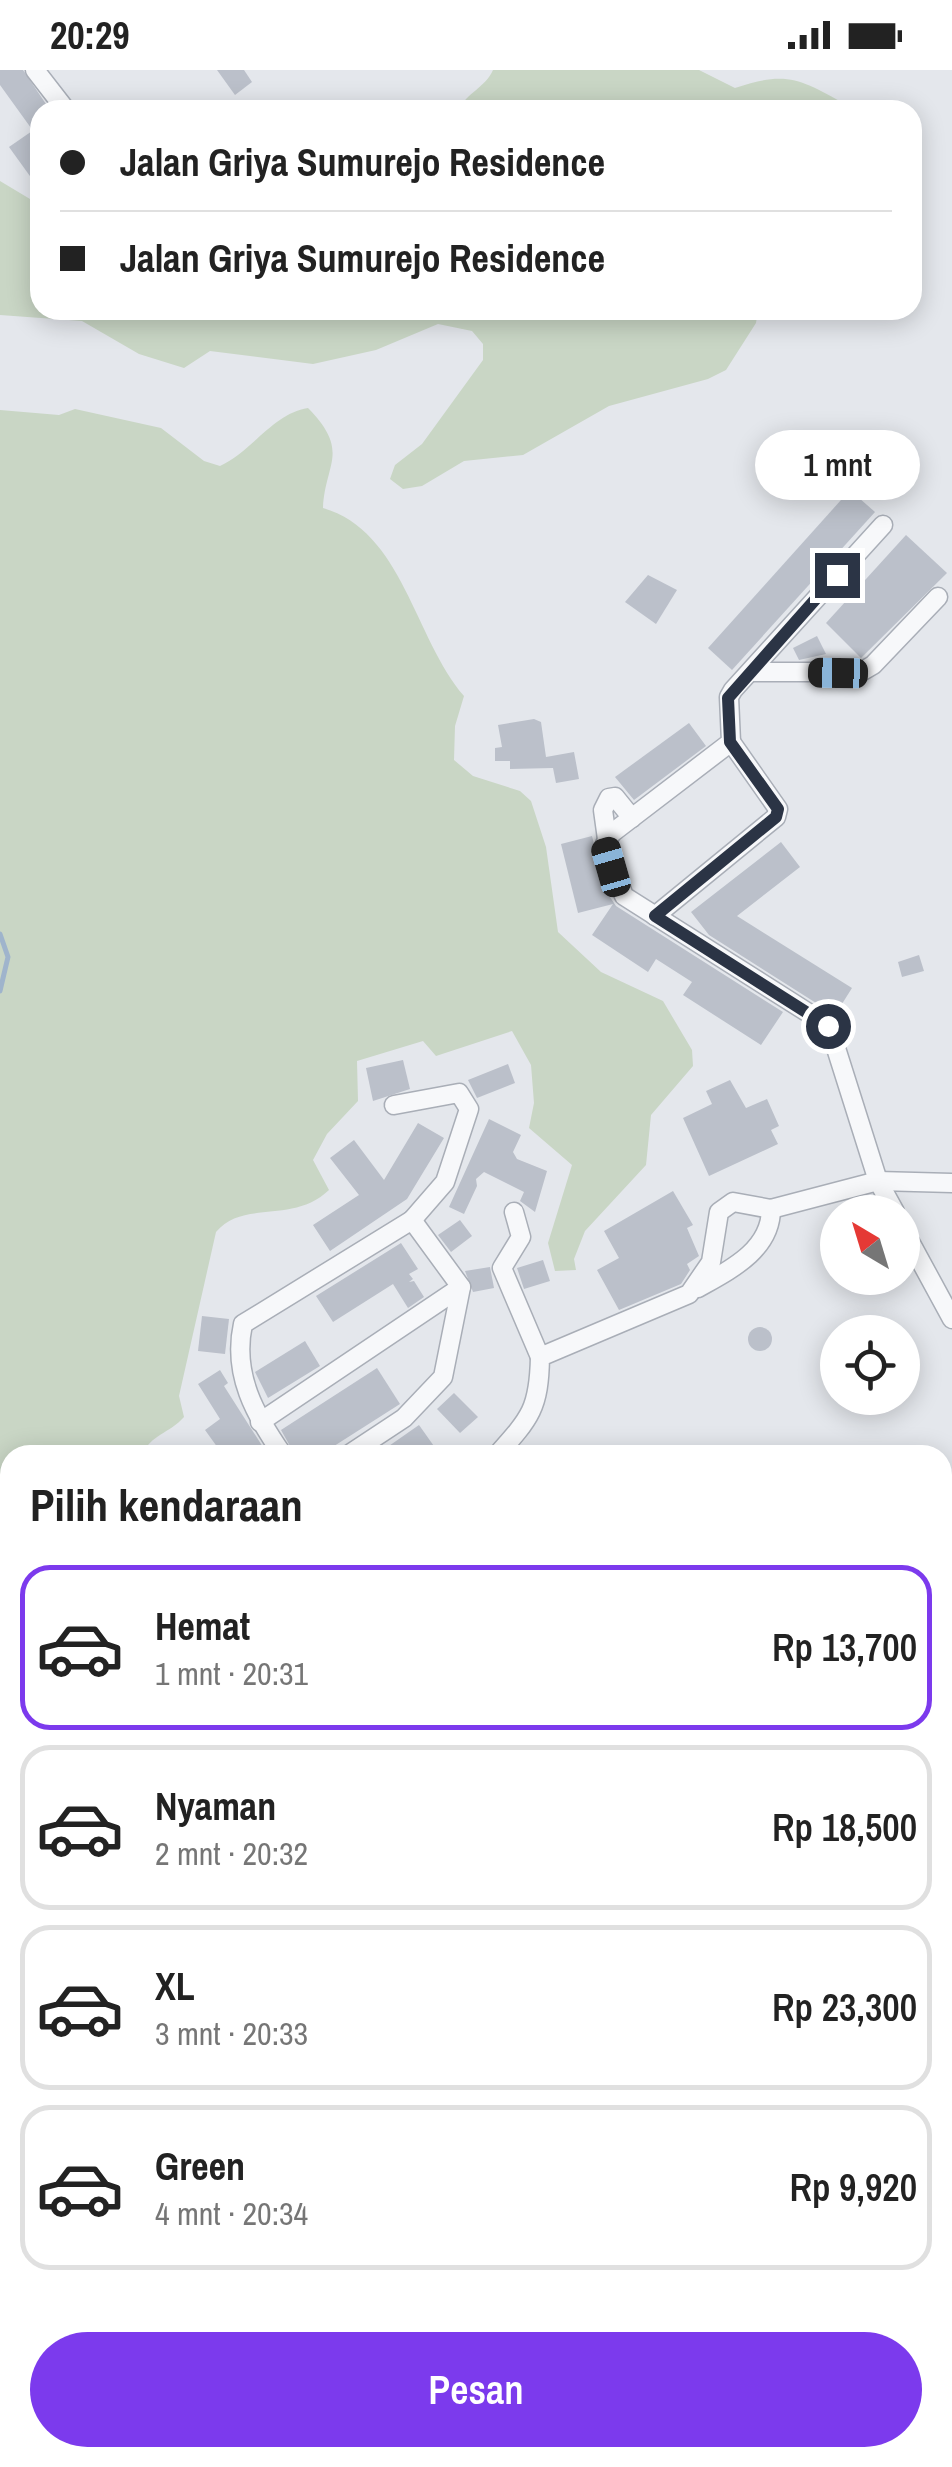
<!DOCTYPE html>
<html lang="id">
<meta charset="utf-8">
<style>
body{margin:0;font-family:"Archivo Narrow",sans-serif;background:#f6f6f6;color:#222;height:100vh;display:flex;flex-direction:column;font-size:38px;white-space:nowrap}
*{box-sizing:border-box;margin:0}
p{font-size:32px;color:#767676}
.icon{flex:none;width:55px;height:55px;fill:none;stroke:currentColor;stroke-width:2;stroke-linecap:round;stroke-linejoin:round}
.map{position:relative;flex:1;overflow:hidden}
.details{position:absolute;left:0px;top:1375px;width:952px;height:1022px;display:flex;flex-direction:column;background:#fff;border-radius:30px 30px 0 0;box-shadow:0 5px 25px #0003}
.details>*{flex:none}
.banner{position:absolute;left:30px;top:30px;width:892px;height:220px;border-radius:30px;box-shadow:0 5px 25px #0003;display:grid;align-content:center;height:220px;padding:0 30px;background:#fff}
.needle{width:65px;rotate:322deg}
.buttons{position:absolute;left:820px;top:1125px;display:grid;gap:20px}
.buttons a{display:grid;place-items:center;width:100px;height:100px;border-radius:50%;background:#fff;box-shadow:0 5px 25px #0003;font-size:50px}
.end{position:absolute;width:45px;height:45px;margin:-22px;border:12px solid #2b3445;background:#fff;box-shadow:0 0 0 5px #fff}
.from{border-radius:50%}
.bubble{position:absolute;height:70px;border-radius:35px;background:#fff;box-shadow:0 5px 25px #0003;font-size:32px;font-weight:600;line-height:70px;text-align:center}
.car{position:absolute;width:30px;height:60px;margin:-30px -15px;border-radius:12px;box-shadow:0 0 8px 2px #0007;background:linear-gradient(#222 24%,#8ab4d8 0 40%,#222 0 76%,#8ab4d8 0 86%,#222 0)}
.banner b{display:flex;align-items:center;gap:35px;height:95px;font-size:38px}
.banner b+b{border-top:2px solid #e0e0e0}
.banner i{width:25px;height:25px;background:#222}
ul{padding:0;list-style:none}
li{display:flex;align-items:center;gap:30px;height:165px;margin:0 20px 15px;padding:0 10px;border:5px solid #e0e0e0;border-radius:30px}
li div{flex:1}
li b{display:block;font-size:38px}
li em{font-style:normal;font-weight:600}
li.selected{border-color:#7c3aed}
li>.icon{width:90px;height:90px;stroke-width:1.5}
h2{padding:0 30px;font-size:45px;line-height:120px}
.cta{display:flex;gap:20px;margin-top:auto;padding:20px 30px}
.cta a{flex:1;height:115px;border-radius:60px;background:#7c3aed;color:#fff;font-size:40px;font-weight:600;line-height:115px;text-align:center}
.status{display:flex;justify-content:space-between;align-items:center;height:70px;padding:0 50px;background:#fff;direction:ltr}
.status svg{height:28px;fill:currentColor}
.map>svg:first-child{display:block}
.green{fill:#c9d6c5}
.lines{fill:none;stroke-linecap:round;stroke-linejoin:round}
.stream{stroke:#9fb4cc;stroke-width:5}
.building{fill:#bbc0ca}
.service-casing{stroke:#a9aeb7;stroke-width:12}
.minor-casing{stroke:#a9aeb7;stroke-width:21}
.primary-casing{stroke:#a3abb8;stroke-width:34}
.service{stroke:#f7f8fa;stroke-width:9}
.minor{stroke:#f7f8fa;stroke-width:18}
.primary{stroke:#fff;stroke-width:30}
.route{stroke:#2b3445;stroke-width:12}
</style>
<div class="status"><b>20:29</b><svg viewBox="0 0 49 12"><path d="M0 12V9h3v3zM5 12V6h3v6zM10 12V3h3v9zM15 12V0h3v12zM26 1h20v11H26zM47 4h2v5h-2z"/></svg></div>
<div class="map">
<svg width="952" height="2397" viewBox="0 0 952 2397">
<rect width="100%" height="100%" fill="#e4e7ec"/>
<g class="green">
<path d="M 493,0 L 699,0 L 735,18 C 788,0 801,10 847,35 L 863,30 L 868,40 L 459,40 C 466,23 485,18 493,0 Z"/>
<polygon points="0,111 40,135 40,240 758,240 756,253 726,300 708,309 609,336 523,385 464,391 422,416 403,419 390,409 395,395 422,374 483,290 483,274 472,261 438,254 376,280 313,294 210,281 184,298 139,284 82,251 0,245"/>
<path d="M 308,338 C 351,382 325,393 323,438 C 403,461 414,568 464,626 L 455,656 L 454,690 L 473,706 L 520,721 L 531,731 L 546,777 L 558,862 L 601,902 L 663,931 L 692,980 L 693,996 L 651,1045 L 646,1095 L 585,1161 L 574,1189 L 576,1200 L 555,1201 L 548,1173 L 572,1095 L 529,1058 L 534,1033 L 531,995 L 512,961 L 436,986 L 423,971 L 357,991 L 358,1031 L 327,1064 L 313,1090 L 329,1120 C 292,1155 243,1129 216,1162 L 179,1326 L 184,1347 C 170,1363 150,1365 142,1385 L 10,1385 L 10,2167 L 0,2176 L 0,340 L 59,345 L 75,339 L 161,358 L 204,391 L 220,396 C 252,381 274,343 308,338 Z"/>
<polygon points="952,1793 952,2154 943,2158 942,1797"/>
<polygon points="600,2388 853,2388 854,2397 600,2397"/>
</g>
<g class="lines">
<g class="stream">
<polyline points="0,864 8,887 0,921"/>
<polyline points="0,1493 10,1543"/>
<polyline points="781,2388 785,2397"/>
</g>
</g>
<g class="building">
<polygon points="0,0 23,0 50,40 40,40 40,52 31,58 0,15"/>
<polygon points="217,0 244,0 252,12 235,25"/>
<polygon points="35,59 40,66 40,120 9,77"/>
<polygon points="850,420 875,442 732,600 708,578"/>
<polygon points="906,465 947,503 861,588 826,553"/>
<polygon points="648,505 677,520 656,554 625,532"/>
<polygon points="817,566 826,584 799,590 793,578"/>
<polygon points="534,649 541,652 546,687 574,682 579,709 556,713 553,698 510,699 510,691 495,691 495,678 502,677 498,655"/>
<polygon points="689,653 706,676 634,730 615,707"/>
<polygon points="592,766 606,821 616,836 783,942 761,975 683,925 692,912 656,889 648,902 592,865 613,834 578,843 561,774"/>
<polygon points="781,772 800,797 737,846 852,918 835,945 709,865 691,842"/>
<polygon points="919,885 924,901 902,907 898,892"/>
<polygon points="403,990 410,1019 373,1031 366,998"/>
<polygon points="508,994 515,1013 477,1028 468,1010"/>
<polygon points="730,1010 746,1038 767,1029 779,1056 771,1060 778,1074 709,1106 683,1048 712,1034 706,1021"/>
<polygon points="489,1049 521,1065 513,1082 517,1089 547,1101 535,1142 520,1131 524,1122 484,1102 476,1109 477,1116 464,1144 449,1137"/>
<polygon points="418,1053 444,1068 407,1129 330,1181 313,1155 359,1125 330,1088 354,1070 384,1110"/>
<polygon points="673,1121 693,1155 687,1158 699,1186 687,1194 690,1200 681,1214 619,1240 597,1200 619,1188 604,1161"/>
<polygon points="460,1150 472,1166 451,1182 438,1165"/>
<polygon points="401,1173 418,1199 409,1204 413,1209 409,1212 414,1211 424,1227 408,1238 393,1214 333,1252 316,1226"/>
<polygon points="543,1190 550,1211 524,1219 517,1198"/>
<polygon points="490,1197 494,1218 473,1222 465,1201"/>
<polygon points="202,1246 229,1249 225,1284 198,1281"/>
<circle cx="760" cy="1269" r="12"/>
<polygon points="305,1271 320,1296 268,1328 255,1302"/>
<polygon points="377,1298 400,1334 320,1385 295,1385 281,1360"/>
<polygon points="220,1300 228,1313 224,1316 268,1385 223,1385 205,1360 220,1349 198,1314"/>
<polygon points="454,1323 478,1347 460,1363 437,1339"/>
<polygon points="419,1355 436,1379 428,1385 376,1385"/>
</g>
<g class="lines">
<defs>
<polyline id="service" points="942,1602 952,1599"/>
<g id="minor">
<polyline points="35,0 66,40"/>
<polyline points="883,455 733,620 729,627 731,672 612,763 605,774 624,826 829,956 878,1111 895,1142"/>
<polyline points="753,602 861,602 873,595 938,527"/>
<polyline points="607,769 603,740 609,728 615,727 632,748"/>
<polyline points="655,846 776,747 778,739 731,672"/>
<polyline points="394,1035 459,1023 469,1039 445,1112 412,1150"/>
<polyline points="514,1142 521,1167 502,1198 540,1287"/>
<polyline points="902,1157 952,1249"/>
<path d="M 698,1218 C 730,1200 771,1180 771,1139"/>
<polyline points="260,1352 461,1217"/>
<path d="M 283,1385 C 255,1345 232,1304 243,1254 L 412,1150 L 461,1217 L 443,1307 L 404,1348 L 348,1385"/>
<path d="M 497,1385 C 531,1347 539,1338 540,1287 L 689,1224 L 711,1192 L 719,1142 L 733,1132 L 771,1139 L 878,1111 L 952,1113"/>
<polyline points="942,2173 952,2185"/>
<polyline points="942,2266 952,2262"/>
<polyline points="942,2326 952,2353"/>
<polyline points="579,2397 591,2388"/>
</g>
<g id="primary">
<polyline points="942,1501 952,1499"/>
<polyline points="0,1636 10,1640"/>
</g>
</defs>
<use href="#service" class="service-casing"/>
<use href="#minor" class="minor-casing"/>
<use href="#primary" class="primary-casing"/>
<use href="#service" class="service"/>
<use href="#minor" class="minor"/>
<use href="#primary" class="primary"/>
</g>
<g class="lines">
<polyline class="route" points="828,956 655,846 776,747 778,739 730,672 728,628 837,505"/>
</g>
</svg>
<div class="buttons">
<a><svg class="needle" viewBox="-14 -14 28 28"><path d="M0-13l5 13h-10z" fill="#e53935"/><path d="M0 13l5-13h-10z" fill="#767676"/></svg></a>
<a><svg class="icon" aria-label="locate" viewBox="0 0 24 24"><circle cx="12" cy="12" r="6"/><path d="M12 2v4M12 18v4M2 12h4M18 12h4"/></svg></a>
</div>
<i class="end from" style="left:828px;top:956px"></i>
<i class="end" style="left:837px;top:505px"></i>
<div class="bubble" style="left:755px;top:360px;width:165px">1 mnt</div>
<i class="car" style="left:838px;top:603px;rotate:271deg"></i>
<i class="car" style="left:611px;top:797px;rotate:344deg"></i>
<div class="banner">
<b><i class="from"></i>Jalan Griya Sumurejo Residence</b>
<b><i></i>Jalan Griya Sumurejo Residence</b>
</div>
<section class="details">
<h2>Pilih kendaraan</h2>
<ul>
<li class="selected"><svg class="icon" aria-label="car" viewBox="0 0 24 24"><path d="M5 17H2v-5l4-1 3-4h7l3 4 3 1v5h-3M9 17h6M6 11h13"/><circle cx="7" cy="17" r="2"/><circle cx="17" cy="17" r="2"/></svg><div><b>Hemat</b><p>1 mnt · 20:31</p></div><em>Rp 13,700</em></li>
<li><svg class="icon" aria-label="car" viewBox="0 0 24 24"><path d="M5 17H2v-5l4-1 3-4h7l3 4 3 1v5h-3M9 17h6M6 11h13"/><circle cx="7" cy="17" r="2"/><circle cx="17" cy="17" r="2"/></svg><div><b>Nyaman</b><p>2 mnt · 20:32</p></div><em>Rp 18,500</em></li>
<li><svg class="icon" aria-label="car" viewBox="0 0 24 24"><path d="M5 17H2v-5l4-1 3-4h7l3 4 3 1v5h-3M9 17h6M6 11h13"/><circle cx="7" cy="17" r="2"/><circle cx="17" cy="17" r="2"/></svg><div><b>XL</b><p>3 mnt · 20:33</p></div><em>Rp 23,300</em></li>
<li><svg class="icon" aria-label="car" viewBox="0 0 24 24"><path d="M5 17H2v-5l4-1 3-4h7l3 4 3 1v5h-3M9 17h6M6 11h13"/><circle cx="7" cy="17" r="2"/><circle cx="17" cy="17" r="2"/></svg><div><b>Green</b><p>4 mnt · 20:34</p></div><em>Rp 9,920</em></li>
</ul>
<div class="cta"><a>Pesan</a></div>
</section>
</div>
